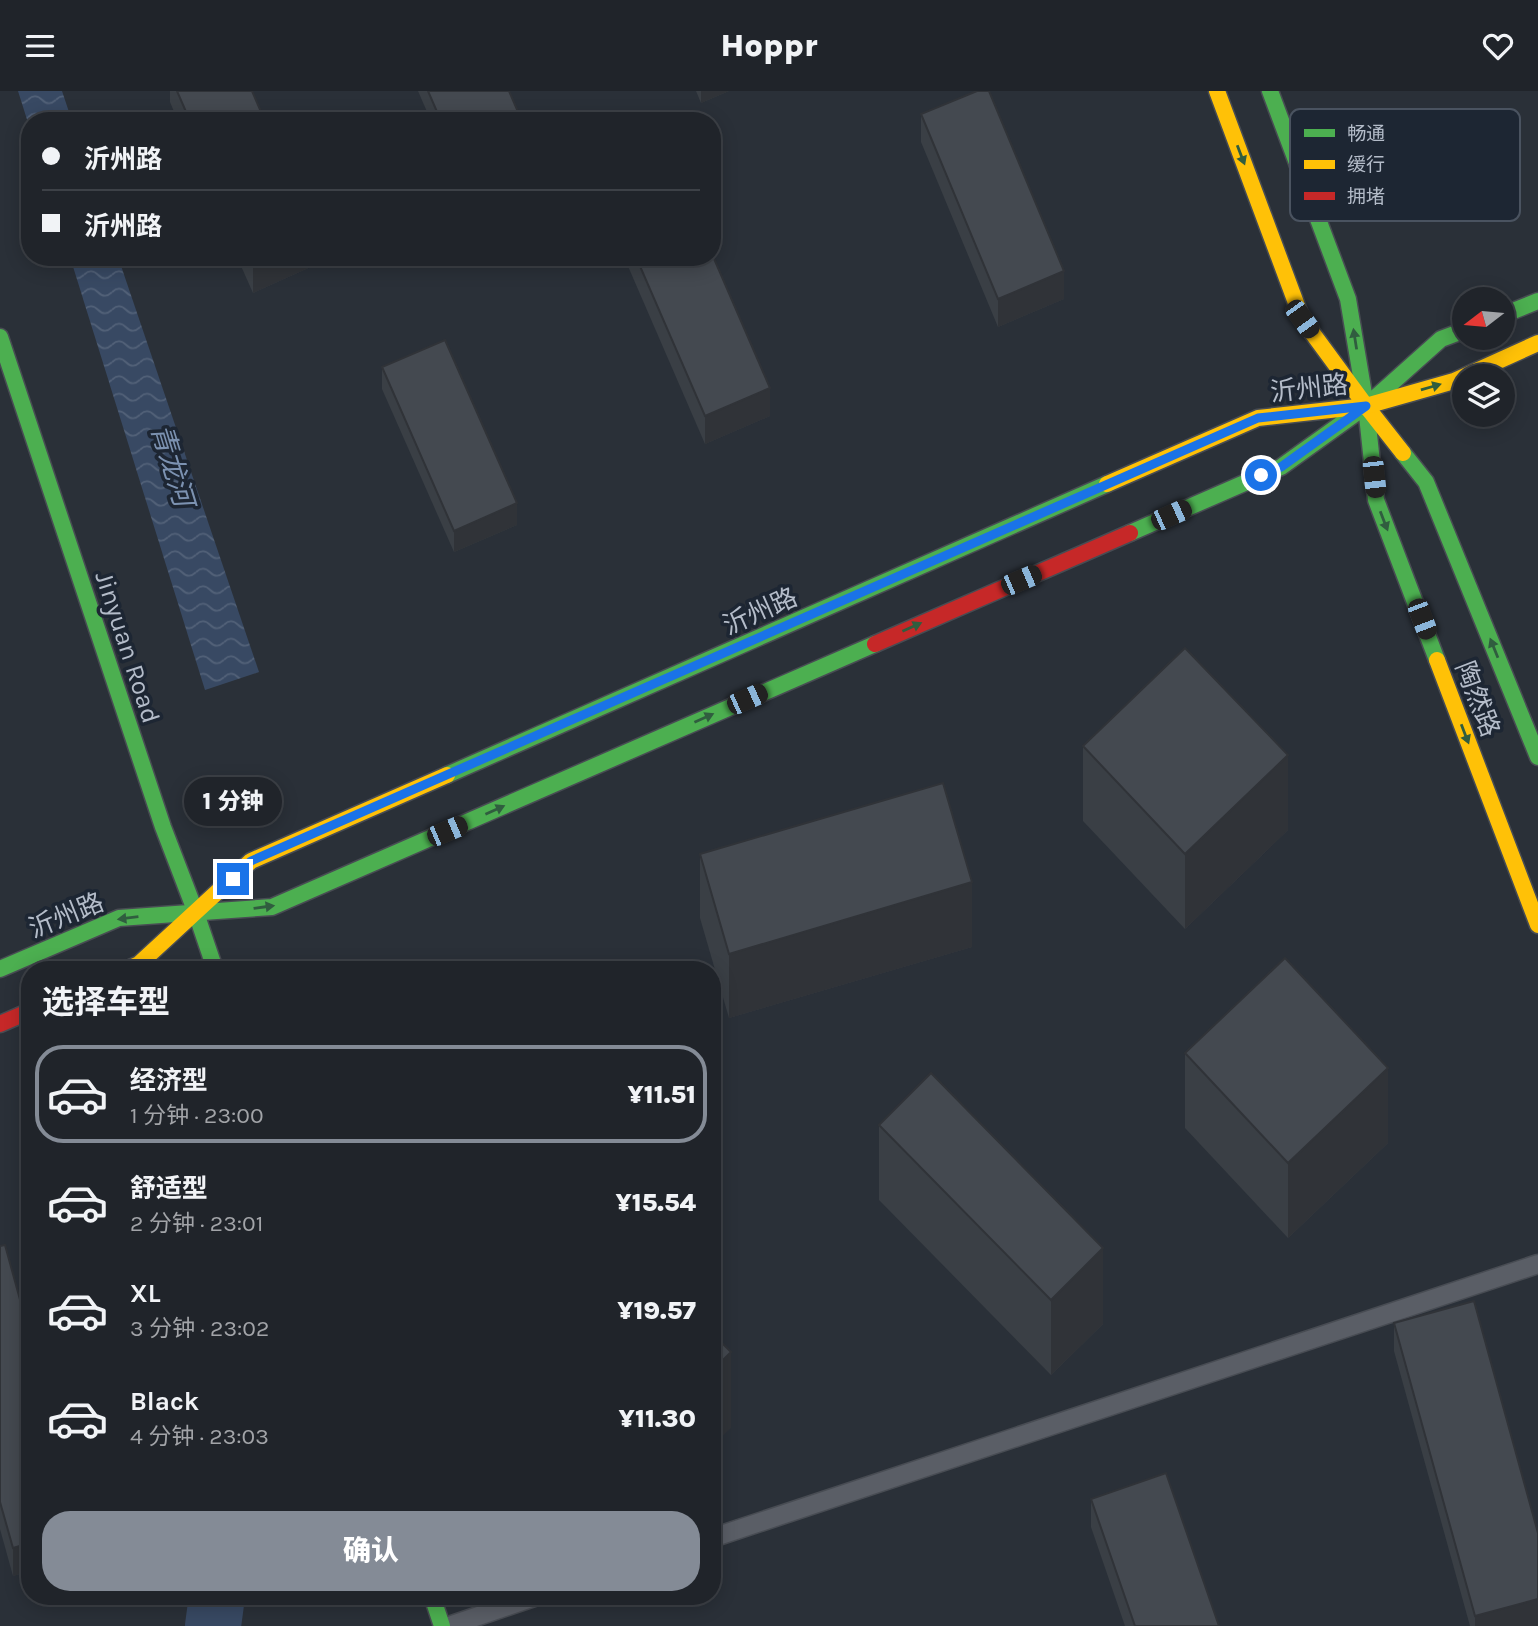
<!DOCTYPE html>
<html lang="zh">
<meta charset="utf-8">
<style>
body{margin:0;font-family:Karla,"Noto Sans SC",sans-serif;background:#2d3036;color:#f1f3f6;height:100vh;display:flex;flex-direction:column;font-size:26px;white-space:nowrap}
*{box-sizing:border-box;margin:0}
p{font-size:23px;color:#a2a4a8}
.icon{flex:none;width:38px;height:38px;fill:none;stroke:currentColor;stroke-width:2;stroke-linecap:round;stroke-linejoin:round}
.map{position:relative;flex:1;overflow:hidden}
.drawer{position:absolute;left:21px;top:870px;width:700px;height:644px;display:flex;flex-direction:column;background:#20242a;border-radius:28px;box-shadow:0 4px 18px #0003,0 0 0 2px #3d4147}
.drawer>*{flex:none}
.top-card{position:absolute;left:21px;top:21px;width:700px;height:154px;border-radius:28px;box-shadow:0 4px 18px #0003,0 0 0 2px #3d4147;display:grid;align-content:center;height:154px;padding:0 21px;background:#20242a}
.needle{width:46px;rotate:254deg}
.controls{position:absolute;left:1452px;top:196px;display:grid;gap:14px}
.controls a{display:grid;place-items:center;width:63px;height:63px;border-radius:50%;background:#20242a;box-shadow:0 4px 18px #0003,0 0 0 2px #3d4147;font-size:35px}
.end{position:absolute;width:32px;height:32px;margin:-16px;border:9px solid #1a73e8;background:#fff;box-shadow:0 0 0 4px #fff}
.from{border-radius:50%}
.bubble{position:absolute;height:49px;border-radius:24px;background:#20242a;box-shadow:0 4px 18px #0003,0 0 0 2px #3d4147;font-size:23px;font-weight:800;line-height:49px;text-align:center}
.car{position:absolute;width:21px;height:42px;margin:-21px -10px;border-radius:9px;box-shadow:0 0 5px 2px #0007;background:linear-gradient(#222 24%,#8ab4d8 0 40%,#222 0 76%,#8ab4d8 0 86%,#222 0)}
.top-card b{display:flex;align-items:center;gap:24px;height:66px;font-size:26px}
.top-card b+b{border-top:2px solid #3d4147}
.top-card i{width:18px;height:18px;background:#f1f3f6}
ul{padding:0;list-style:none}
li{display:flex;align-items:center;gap:21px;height:98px;margin:0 14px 10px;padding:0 7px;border:4px solid transparent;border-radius:28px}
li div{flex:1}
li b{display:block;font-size:26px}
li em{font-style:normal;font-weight:800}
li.active{border-color:#848b96}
li>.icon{width:63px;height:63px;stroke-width:1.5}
h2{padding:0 21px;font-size:32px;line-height:84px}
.button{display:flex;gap:14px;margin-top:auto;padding:14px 21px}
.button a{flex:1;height:80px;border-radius:28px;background:#848b96;color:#fff;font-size:28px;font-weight:800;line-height:80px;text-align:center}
header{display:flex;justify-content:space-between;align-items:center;height:91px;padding:0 21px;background:#20242a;font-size:32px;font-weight:800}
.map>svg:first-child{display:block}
.water{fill:url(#water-waves)}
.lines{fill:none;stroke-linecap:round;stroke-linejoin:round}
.river{stroke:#384963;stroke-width:56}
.lane-casing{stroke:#484c53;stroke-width:21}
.fast-casing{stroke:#484c53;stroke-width:19}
.slow-casing{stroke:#484c53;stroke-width:19}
.jam-casing{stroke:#484c53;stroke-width:19}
.lane{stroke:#5a5e66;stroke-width:18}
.fast{stroke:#4caf50;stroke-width:16}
.slow{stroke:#ffc107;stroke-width:16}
.jam{stroke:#c62828;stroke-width:16}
.wall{fill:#3a3f45}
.shaded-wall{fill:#303338}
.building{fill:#444950;stroke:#303338;stroke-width:2}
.oneway{fill:#305d3f}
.route{stroke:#1a73e8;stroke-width:9}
.labels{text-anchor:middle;stroke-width:7;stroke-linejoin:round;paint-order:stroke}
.street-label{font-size:26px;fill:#b4bcc9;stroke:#1d2633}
.water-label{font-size:28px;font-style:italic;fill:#7c92b1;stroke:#1d2633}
.key{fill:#1d2633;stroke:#4a5360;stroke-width:2}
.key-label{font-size:19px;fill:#b4bcc9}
</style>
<header><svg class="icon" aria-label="menu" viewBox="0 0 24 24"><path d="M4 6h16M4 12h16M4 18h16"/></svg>Hoppr<svg class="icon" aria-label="heart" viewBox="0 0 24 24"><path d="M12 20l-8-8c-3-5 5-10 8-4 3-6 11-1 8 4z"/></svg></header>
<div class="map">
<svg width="1538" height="1535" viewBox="0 0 1538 1535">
<defs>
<pattern id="water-waves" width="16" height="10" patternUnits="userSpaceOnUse" patternTransform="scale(1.75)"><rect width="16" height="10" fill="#384963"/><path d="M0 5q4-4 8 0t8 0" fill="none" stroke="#526178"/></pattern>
</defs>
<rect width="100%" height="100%" fill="#2a3038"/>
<g class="water">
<polygon points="18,0 62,0 72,30 30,30 30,38"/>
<polygon points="70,166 118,166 259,581 205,599"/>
</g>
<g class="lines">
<polyline class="river" points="213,1535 217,1505"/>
<defs>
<g id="lane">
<polyline points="712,1447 1538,1173"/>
<polyline points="449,1535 537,1505"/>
</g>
<g id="fast">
<polyline points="1270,0 1348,208 1366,315 1376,409 1437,569"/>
<polyline points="1503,224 1538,210"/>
<polyline points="0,246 163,736 196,822 215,878"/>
<polyline points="1403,362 1426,391 1538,666"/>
<polyline points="1130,442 1281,376 1366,315 1441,248 1465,239"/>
<polyline points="447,684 1107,393"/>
<polyline points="0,878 119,827 272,816 875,553"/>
<polyline points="432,1505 442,1535"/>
</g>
<g id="slow">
<polyline points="1217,0 1302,228 1366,315 1403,362"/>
<polyline points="1107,393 1258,327 1366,315 1454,290 1538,252"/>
<polyline points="1437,569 1538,834"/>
<polyline points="128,878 139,873 251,770 447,684"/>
</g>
<g id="jam">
<polyline points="875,553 1130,442"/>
<polyline points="0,933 30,920"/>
</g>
</defs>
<use href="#lane" class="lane-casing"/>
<use href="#fast" class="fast-casing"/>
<use href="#slow" class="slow-casing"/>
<use href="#jam" class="jam-casing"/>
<use href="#lane" class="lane"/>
<use href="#fast" class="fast"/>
<use href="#slow" class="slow"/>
<use href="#jam" class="jam"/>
</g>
<g class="wall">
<polygon points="170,0 252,0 265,30 178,30 170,11"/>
<polygon points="418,0 509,0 522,30 431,30"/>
<polygon points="696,0 729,0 701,12"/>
<polygon points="921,23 1064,208 998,236 921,51"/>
<polygon points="237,166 315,166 315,174 253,202"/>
<polygon points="624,166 712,166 770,325 705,353"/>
<polygon points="382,276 517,434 454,461 382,298"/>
<polygon points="1083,655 1288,739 1185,838 1083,730"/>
<polygon points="700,763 972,856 729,927 700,827"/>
<polygon points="1185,962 1388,1052 1288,1147 1185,1037"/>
<polygon points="879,1034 1103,1233 1051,1284 879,1109"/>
<polygon points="0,1155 30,1245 30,1480 13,1485 0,1438"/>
<polygon points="1394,1232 1538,1535 1470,1535 1394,1260"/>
<polygon points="1091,1408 1219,1535 1125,1535 1091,1436"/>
</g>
<g class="shaded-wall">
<polygon points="701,0 729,0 701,12"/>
<polygon points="270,166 315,166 315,174 253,202 253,174"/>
<polygon points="1064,180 1064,208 998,236 998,208"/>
<polygon points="770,297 770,325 705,353 705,325"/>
<polygon points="517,412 517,434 454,461 454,440"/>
<polygon points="1288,664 1288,739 1185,838 1185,763"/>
<polygon points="972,791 972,856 729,927 729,863"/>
<polygon points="1388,977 1388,1052 1288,1147 1288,1072"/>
<polygon points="1103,1157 1103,1233 1051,1284 1051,1209"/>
<polygon points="731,1261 731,1337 712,1355 712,1280"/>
<polygon points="30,1452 30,1480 13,1485 13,1457"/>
<polygon points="1538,1508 1538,1535 1475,1535 1475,1525"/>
</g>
<g class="building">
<polygon points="177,0 252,0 265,30 190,30"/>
<polygon points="428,0 509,0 522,30 441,30"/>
<polygon points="977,0 989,0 1064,180 998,208 921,23"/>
<polygon points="712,163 770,297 705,325 636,166 712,166"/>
<polygon points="249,166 270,166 253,174"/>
<polygon points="445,249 517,412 454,440 382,276"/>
<polygon points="1185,557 1288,664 1185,763 1083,655"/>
<polygon points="943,692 972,791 729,863 700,763"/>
<polygon points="1285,867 1388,977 1288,1072 1185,962"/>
<polygon points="931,982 1103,1157 1051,1209 879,1034"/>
<polygon points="5,1154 30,1245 30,1452 13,1457 0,1411 0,1155"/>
<polygon points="1474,1210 1538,1442 1538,1508 1475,1525 1394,1232"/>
<polygon points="712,1242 731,1261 712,1280"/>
<polygon points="1166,1382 1219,1535 1135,1535 1091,1408"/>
</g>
<defs><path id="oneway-solid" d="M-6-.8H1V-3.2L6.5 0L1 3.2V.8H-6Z" transform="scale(1.75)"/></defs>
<g class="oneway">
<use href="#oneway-solid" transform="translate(1241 64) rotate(69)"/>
<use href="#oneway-solid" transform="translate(1355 248) rotate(-99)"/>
<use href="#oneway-solid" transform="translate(1431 296) rotate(-16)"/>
<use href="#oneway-solid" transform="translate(1384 430) rotate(69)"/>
<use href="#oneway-solid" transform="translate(912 536) rotate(-24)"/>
<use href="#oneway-solid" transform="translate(1494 557) rotate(-112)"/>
<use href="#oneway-solid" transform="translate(704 627) rotate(-24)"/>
<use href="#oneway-solid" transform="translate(1465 643) rotate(69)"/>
<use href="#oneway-solid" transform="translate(495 719) rotate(-24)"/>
<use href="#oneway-solid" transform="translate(264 816) rotate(-8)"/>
<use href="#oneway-solid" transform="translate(128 827) rotate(173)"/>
</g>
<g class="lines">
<polyline class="route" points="233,788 251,770 1258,327 1366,315 1281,376 1261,384"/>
</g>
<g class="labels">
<g class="street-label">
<text transform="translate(1309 297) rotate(-6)" y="9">沂州路</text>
<text transform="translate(760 520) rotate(-24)" y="9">沂州路</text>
<text transform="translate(128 556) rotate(72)" y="9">Jinyuan Road</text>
<text transform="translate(1478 608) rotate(69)" y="9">陶然路</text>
<text transform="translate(66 824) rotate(-22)" y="9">沂州路</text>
</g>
<g class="water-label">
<text transform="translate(173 374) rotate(73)" y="10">青龙河</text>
</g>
</g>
<rect x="1290" y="18" width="230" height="112" rx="10" class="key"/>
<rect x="1304" y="38" width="31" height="8" fill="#4caf50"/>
<rect x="1304" y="69" width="31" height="9" fill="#ffc107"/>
<rect x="1304" y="101" width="31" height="8" fill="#c62828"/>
<g class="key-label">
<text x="1347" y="49">畅通</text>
<text x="1347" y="80">缓行</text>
<text x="1347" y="112">拥堵</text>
</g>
</svg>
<div class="controls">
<a><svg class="needle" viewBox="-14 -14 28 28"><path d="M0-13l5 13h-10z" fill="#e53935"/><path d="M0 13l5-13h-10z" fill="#a2a4a8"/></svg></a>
<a><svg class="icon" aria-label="layers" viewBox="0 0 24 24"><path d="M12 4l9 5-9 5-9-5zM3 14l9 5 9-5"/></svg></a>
</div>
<i class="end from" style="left:1261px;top:384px"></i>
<i class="end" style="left:233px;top:788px"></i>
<div class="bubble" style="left:184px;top:686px;width:98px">1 分钟</div>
<i class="car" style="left:1302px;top:228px;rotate:144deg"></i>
<i class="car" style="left:1374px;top:386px;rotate:174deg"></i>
<i class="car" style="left:1171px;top:424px;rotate:66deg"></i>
<i class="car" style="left:1021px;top:489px;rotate:67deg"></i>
<i class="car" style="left:1422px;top:528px;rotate:159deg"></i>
<i class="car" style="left:747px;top:608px;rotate:66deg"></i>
<i class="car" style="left:447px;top:740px;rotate:67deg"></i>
<div class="top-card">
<b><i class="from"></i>沂州路</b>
<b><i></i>沂州路</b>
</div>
<section class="drawer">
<h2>选择车型</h2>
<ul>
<li class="active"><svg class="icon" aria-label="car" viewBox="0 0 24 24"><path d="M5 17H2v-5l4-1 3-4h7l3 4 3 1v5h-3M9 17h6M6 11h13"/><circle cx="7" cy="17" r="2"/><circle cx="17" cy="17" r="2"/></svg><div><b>经济型</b><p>1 分钟 · 23:00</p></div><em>¥11.51</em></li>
<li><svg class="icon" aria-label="car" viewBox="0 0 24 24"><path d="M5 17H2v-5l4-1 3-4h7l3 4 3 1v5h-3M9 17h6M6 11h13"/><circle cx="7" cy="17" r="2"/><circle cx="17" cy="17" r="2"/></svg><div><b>舒适型</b><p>2 分钟 · 23:01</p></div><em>¥15.54</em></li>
<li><svg class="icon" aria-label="car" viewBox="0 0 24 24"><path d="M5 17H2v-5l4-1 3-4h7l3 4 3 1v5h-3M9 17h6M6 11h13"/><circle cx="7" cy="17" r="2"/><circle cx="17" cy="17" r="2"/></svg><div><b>XL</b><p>3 分钟 · 23:02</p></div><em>¥19.57</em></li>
<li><svg class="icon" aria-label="car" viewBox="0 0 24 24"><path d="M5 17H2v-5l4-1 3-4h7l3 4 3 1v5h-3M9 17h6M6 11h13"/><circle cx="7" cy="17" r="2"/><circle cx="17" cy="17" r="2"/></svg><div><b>Black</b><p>4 分钟 · 23:03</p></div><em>¥11.30</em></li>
</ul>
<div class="button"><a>确认</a></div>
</section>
</div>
